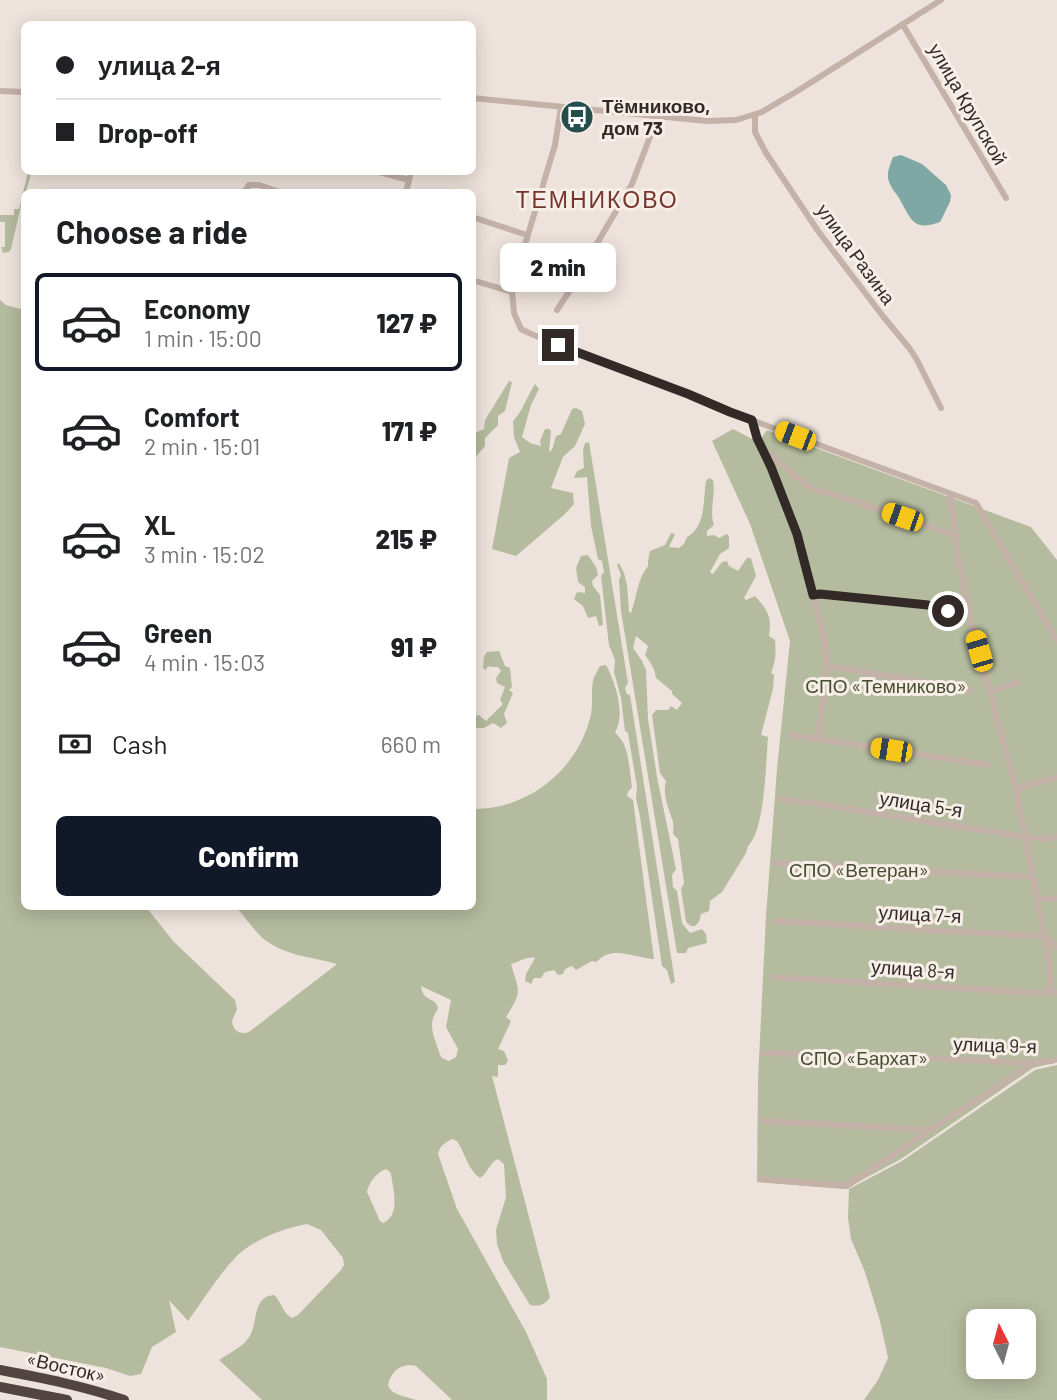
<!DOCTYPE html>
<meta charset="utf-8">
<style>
body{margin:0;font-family:Barlow,sans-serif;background:#f2f2f2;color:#202124;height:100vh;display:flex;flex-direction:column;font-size:26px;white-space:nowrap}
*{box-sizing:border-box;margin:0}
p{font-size:23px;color:#757577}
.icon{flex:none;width:38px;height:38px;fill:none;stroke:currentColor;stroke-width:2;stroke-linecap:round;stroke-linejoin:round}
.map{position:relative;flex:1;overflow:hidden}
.drawer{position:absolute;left:21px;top:189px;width:455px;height:721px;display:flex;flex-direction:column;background:#fff;border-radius:10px;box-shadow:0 4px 18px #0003}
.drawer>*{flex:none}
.guide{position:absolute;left:21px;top:21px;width:455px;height:154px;border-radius:10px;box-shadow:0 4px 18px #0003;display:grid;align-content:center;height:154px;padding:0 35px;background:#fff}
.needle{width:46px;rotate:354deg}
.controls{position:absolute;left:966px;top:1309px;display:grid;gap:14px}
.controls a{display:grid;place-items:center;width:70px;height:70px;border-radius:10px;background:#fff;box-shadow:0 4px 18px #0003;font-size:35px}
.end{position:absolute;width:32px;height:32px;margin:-16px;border:9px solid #332a28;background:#fff;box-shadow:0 0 0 4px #fff}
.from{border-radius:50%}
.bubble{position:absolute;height:49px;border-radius:10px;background:#fff;box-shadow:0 4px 18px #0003;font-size:23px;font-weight:800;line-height:49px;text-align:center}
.car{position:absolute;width:21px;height:42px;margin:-21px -10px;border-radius:9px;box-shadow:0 0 5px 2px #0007;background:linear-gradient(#f5c518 24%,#345 0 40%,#f5c518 0 76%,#345 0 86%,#f5c518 0)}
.guide b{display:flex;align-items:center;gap:24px;height:66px;font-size:26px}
.guide b+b{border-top:2px solid #e0e0e0}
.guide i{width:18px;height:18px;background:#202124}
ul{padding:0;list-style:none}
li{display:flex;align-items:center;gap:21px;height:98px;margin:0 14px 10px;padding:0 21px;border:4px solid transparent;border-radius:10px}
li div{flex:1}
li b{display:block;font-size:26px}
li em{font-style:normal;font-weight:800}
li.active{border-color:#111827}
li>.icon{width:63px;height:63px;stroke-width:1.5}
h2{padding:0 35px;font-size:32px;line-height:84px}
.pay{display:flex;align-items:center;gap:18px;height:77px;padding:0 35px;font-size:26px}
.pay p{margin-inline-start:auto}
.action{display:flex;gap:14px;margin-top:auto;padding:14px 35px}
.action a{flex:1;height:80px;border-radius:10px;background:#111827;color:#fff;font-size:28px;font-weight:800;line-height:80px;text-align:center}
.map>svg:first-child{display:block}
.green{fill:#b5bb9e;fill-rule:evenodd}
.water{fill:#7fa7a4}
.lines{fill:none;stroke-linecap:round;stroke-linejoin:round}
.minor{stroke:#c4b2a9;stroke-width:6}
.highway{stroke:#524440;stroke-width:10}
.route{stroke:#332a28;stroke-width:9}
.labels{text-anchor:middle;stroke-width:6;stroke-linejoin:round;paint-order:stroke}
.street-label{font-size:19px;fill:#332a28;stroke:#f6eee7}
.poi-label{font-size:19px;font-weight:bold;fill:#332a28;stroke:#f6eee7;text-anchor:start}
.park-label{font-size:19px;fill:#464e2f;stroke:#f6eee7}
.quarter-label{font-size:23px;letter-spacing:2px;fill:#77342c;stroke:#f6eee7}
</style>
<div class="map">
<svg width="1057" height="1400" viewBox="0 0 1057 1400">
<rect width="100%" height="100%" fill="#eee3dc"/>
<g class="green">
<polygon points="28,172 31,174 26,192 24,192 11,249 9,252 3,253 1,247 5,247 5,222 0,222 0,215 14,215 14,209 19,209"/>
<path d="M 0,300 L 6,305 L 24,310 L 24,906 L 146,907 L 174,942 L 235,1000 L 237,1009 L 232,1021 C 233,1031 240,1035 249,1032 L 337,964 C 313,957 286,956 265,940 C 254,931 245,917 236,907 L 472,906 L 473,809 C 528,810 579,769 591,714 C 593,703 591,690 593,681 C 594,676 598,670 600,666 L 606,665 C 615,681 626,715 615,732 C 617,735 620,738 622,741 C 629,751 630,775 632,787 L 628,792 L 627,796 L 633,800 L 654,959 C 641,959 619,949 606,955 C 602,956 599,960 596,962 L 592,961 L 576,970 L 572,966 L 565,969 L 563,974 L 558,975 L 554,970 L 545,972 L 541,978 L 534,978 L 531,984 L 525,981 L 526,974 L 535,958 C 528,956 519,962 511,964 C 519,992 523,990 506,1017 L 511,1021 L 498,1049 L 504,1051 L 508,1061 L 505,1065 L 498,1065 L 498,1077 L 492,1076 L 550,1297 C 545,1305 539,1307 530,1305 L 503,1261 L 497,1244 L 496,1230 L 506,1197 L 504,1164 L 498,1159 C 490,1162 488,1173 480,1178 C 468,1170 465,1153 457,1141 L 452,1139 C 444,1143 440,1146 438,1154 L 457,1209 L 526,1332 L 547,1379 L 547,1400 L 452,1400 L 416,1366 C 402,1362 391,1371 388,1385 C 392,1396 406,1396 416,1400 L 262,1400 L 219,1360 C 228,1354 240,1348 247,1340 C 260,1325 250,1297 274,1295 C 282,1302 282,1313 292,1318 L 298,1315 L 341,1270 L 344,1265 L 343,1258 L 321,1230 L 307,1224 C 283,1228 250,1241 234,1259 C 217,1277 202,1302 188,1321 L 169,1300 L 176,1332 L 152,1347 L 141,1374 L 130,1376 L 106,1368 L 0,1347 ZM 421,986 L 451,1000 L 446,1027 L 458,1049 L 456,1057 L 449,1061 L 442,1058 L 440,1055 C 435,1037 426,1025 438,1009 C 436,996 423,1003 421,986 ZM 386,1169 L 389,1171 L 391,1174 C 393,1189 401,1215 383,1223 L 380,1221 L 367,1192 C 369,1182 377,1172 386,1169 Z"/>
<polygon points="509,381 512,382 505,411 498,416 498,425 485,438 485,446 473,460 473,437 477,432 484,429 485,420"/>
<path d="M 535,384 L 539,389 L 531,405 L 522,437 L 530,443 L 541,446 L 540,441 L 545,429 L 549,429 L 551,431 L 549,452 L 552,450 L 556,436 L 561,434 L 572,409 L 576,408 L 582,411 L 585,424 L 575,446 L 563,457 L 551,488 L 573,493 L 574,504 L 565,514 L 516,556 L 492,549 L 509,458 L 520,452 L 514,437 L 513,421 C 523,411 527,396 535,384 Z"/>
<polygon points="733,429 758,442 767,430 1031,527 1057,560 1057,1062 1033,1068 901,1159 845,1189 757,1182 758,1079 766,916 777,769 790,641 750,524 712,441"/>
<polygon points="589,442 628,683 625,688 627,694 630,695 675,982 671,984 667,970 662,966 640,817 636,798 637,787 628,733 625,731 621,698 614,672 615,660 609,645 601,576 604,572 602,561 598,559 591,526 587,477 574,478 577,471 584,468 583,450 585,443"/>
<path d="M 709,478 L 713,480 C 716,495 709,511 714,525 L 707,531 L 707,536 L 714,535 L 719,538 L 727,534 L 729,536 L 729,548 L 720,554 L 710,572 L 713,574 L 722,562 L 727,561 L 729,566 L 738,571 L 747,558 L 751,558 L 756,576 L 744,598 L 746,600 L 755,596 C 768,611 772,616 769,636 L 775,640 C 776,652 776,661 771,673 L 774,675 L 773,689 L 761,735 L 768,737 C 766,761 765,831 748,846 L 746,853 L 722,892 L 710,901 L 709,911 L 701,914 L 699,922 L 695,926 L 691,926 L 686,922 L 681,889 L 684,883 L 678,839 L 673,834 C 673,830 674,826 673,822 C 669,809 662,795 666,781 L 660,773 L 652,715 L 656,710 L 668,710 L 671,706 L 677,710 L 682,703 L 672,694 L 672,691 L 656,678 C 655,668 650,662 645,655 L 648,646 L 636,636 L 633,648 L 642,661 L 646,670 L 648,719 L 657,777 L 676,869 L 672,875 L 673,887 L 677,891 L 682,923 L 690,933 L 702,929 L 706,934 L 707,943 L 688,948 L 686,953 L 677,953 L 621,611 L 619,580 L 621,575 L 617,565 L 619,563 L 624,573 L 627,585 L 629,612 L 631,613 C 637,596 637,580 648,566 L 648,561 L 650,551 L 665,545 L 671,533 L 675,534 L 669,547 L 679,548 L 684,544 L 687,537 C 706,527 703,500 706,481 Z"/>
<polygon points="588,555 596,567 598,575 592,581 593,586 600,595 603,625 599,626 596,616 588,618 583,606 574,599 577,592 585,593 585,587 578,582 576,568 581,556"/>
<polygon points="499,651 505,666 510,668 512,687 509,690 513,693 504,714 507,723 501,728 493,723 484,728 473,728 473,717 479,715 486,721 503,704 500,700 505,687 497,683 496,678 501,671 498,667 491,667 488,666 486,670 483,668 484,656 487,652"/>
<path d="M 1057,1065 L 1057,1400 L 864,1400 L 878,1380 L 888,1358 L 880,1321 L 865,1272 L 851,1239 L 848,1218 L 849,1189 L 902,1161 L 1035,1070 ZM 978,1321 L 1024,1321 L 1024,1367 L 978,1367 Z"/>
</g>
<path class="water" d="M 901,155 L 922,164 L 946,185 L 951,195 L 950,202 L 940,222 C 913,232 911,219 899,198 C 895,192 889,185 888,178 C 887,171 891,163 893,157 Z"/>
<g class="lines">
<g class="minor">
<polyline points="903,25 1006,198"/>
<polyline points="0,91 24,92"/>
<polyline points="472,98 707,121 736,120 762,112 799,90 941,0"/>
<polyline points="561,107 555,145 524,248 512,292 514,313 521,329 529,333 558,345 688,394 730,412 976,503 1057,641"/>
<polyline points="755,115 755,132 766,153 818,231 882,315 910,349 917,360 941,408"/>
<polyline points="379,172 409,180"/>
<polyline points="244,192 249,185 259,185 280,192"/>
<polyline points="406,192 411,172"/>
<polyline points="472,217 527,235"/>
<polyline points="472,280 512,292"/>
<polyline points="557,310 576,281 599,240 632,184 651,134 656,116"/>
<polyline points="752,420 757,438 771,467 797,534 825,641 827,666 818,738"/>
<polyline points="764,449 806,485 812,488 851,500 956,536"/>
<polyline points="950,494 958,557 973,630 1016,789 1033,877"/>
<polyline points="813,595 820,594 928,605 961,615"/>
<polyline points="827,666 971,690"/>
<polyline points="990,692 1018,682"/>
<polyline points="790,735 988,765"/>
<polyline points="1016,789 1057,777"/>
<polyline points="780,799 825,805 1025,837 1047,839 1057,836"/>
<polyline points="776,863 1033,877 1036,895 1042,899 1057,898"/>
<polyline points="1036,895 1048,955 1051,992 1057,993"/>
<polyline points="776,921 1035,936 1043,934 1057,947"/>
<polyline points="773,977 1037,993 1051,992"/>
<polyline points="763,1053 975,1060 1020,1063 1052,1061 1057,1059"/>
<polyline points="763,1121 929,1130"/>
<polyline points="760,1179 847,1186 930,1130 1034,1063"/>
</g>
<g class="highway">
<path d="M 0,1370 C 42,1378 84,1386 124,1400"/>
<polyline points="0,1387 67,1400"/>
</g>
</g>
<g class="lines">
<polyline class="route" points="558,345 688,394 730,412 752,420 757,438 771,467 797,534 813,595 820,594 928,605 948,611"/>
</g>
<defs>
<symbol id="bus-disc" viewBox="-11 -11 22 22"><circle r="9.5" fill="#234e4c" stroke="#f6eee7"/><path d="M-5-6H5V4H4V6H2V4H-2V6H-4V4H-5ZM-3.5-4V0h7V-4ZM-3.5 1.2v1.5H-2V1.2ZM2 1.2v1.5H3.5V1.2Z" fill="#fff"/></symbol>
</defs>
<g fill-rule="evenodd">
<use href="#bus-disc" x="558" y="98" width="38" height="38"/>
</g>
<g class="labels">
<g class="street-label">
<text transform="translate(968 104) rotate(60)" y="7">улица Крупской</text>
<text transform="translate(856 254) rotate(54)" y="7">улица Разина</text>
<text transform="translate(921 804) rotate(9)" y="7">улица 5-я</text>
<text transform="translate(920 914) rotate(3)" y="7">улица 7-я</text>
<text transform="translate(913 969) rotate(4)" y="7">улица 8-я</text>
<text transform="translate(995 1045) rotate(2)" y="7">улица 9-я</text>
<text transform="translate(66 1367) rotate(13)" y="7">«Восток»</text>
</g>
<g class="poi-label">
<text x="602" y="113">Тёмниково,<tspan x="602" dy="22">дом 73</tspan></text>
</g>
<g class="park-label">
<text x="886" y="693">СПО «Темниково»</text>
<text x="859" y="877">СПО «Ветеран»</text>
<text x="864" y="1065">СПО «Бархат»</text>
</g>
<g class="quarter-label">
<text x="597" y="208">ТЕМНИКОВО</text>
</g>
</g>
</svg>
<div class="controls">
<a><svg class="needle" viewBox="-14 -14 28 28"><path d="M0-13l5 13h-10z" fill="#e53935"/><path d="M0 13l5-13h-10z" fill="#757577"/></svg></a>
</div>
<i class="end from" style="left:948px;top:611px"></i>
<i class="end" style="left:558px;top:345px"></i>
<div class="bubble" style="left:500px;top:243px;width:116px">2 min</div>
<i class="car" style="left:795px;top:436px;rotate:291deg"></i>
<i class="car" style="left:902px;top:517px;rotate:289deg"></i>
<i class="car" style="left:979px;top:651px;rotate:344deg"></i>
<i class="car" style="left:891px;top:750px;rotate:279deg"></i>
<div class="guide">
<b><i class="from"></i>улица 2-я</b>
<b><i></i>Drop-off</b>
</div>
<section class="drawer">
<h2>Choose a ride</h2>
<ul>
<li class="active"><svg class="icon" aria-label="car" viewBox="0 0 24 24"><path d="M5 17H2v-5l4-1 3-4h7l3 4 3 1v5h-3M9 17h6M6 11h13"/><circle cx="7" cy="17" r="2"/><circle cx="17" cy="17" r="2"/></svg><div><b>Economy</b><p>1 min · 15:00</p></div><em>127 ₽</em></li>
<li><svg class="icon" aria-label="car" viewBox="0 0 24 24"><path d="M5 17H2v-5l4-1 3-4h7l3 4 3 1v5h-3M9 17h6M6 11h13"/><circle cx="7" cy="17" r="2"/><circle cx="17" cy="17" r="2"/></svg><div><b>Comfort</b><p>2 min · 15:01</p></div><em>171 ₽</em></li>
<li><svg class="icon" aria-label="car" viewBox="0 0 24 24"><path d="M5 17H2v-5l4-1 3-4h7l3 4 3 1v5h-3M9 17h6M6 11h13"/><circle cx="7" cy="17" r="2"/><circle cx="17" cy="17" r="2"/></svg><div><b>XL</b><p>3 min · 15:02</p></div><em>215 ₽</em></li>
<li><svg class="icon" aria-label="car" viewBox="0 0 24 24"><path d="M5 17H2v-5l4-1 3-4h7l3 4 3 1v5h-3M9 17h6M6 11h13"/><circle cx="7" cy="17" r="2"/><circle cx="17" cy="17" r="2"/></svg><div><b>Green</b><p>4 min · 15:03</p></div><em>91 ₽</em></li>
</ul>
<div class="pay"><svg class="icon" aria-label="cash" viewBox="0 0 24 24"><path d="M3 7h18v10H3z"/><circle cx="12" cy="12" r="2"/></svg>Cash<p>660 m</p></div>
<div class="action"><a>Confirm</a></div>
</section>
</div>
